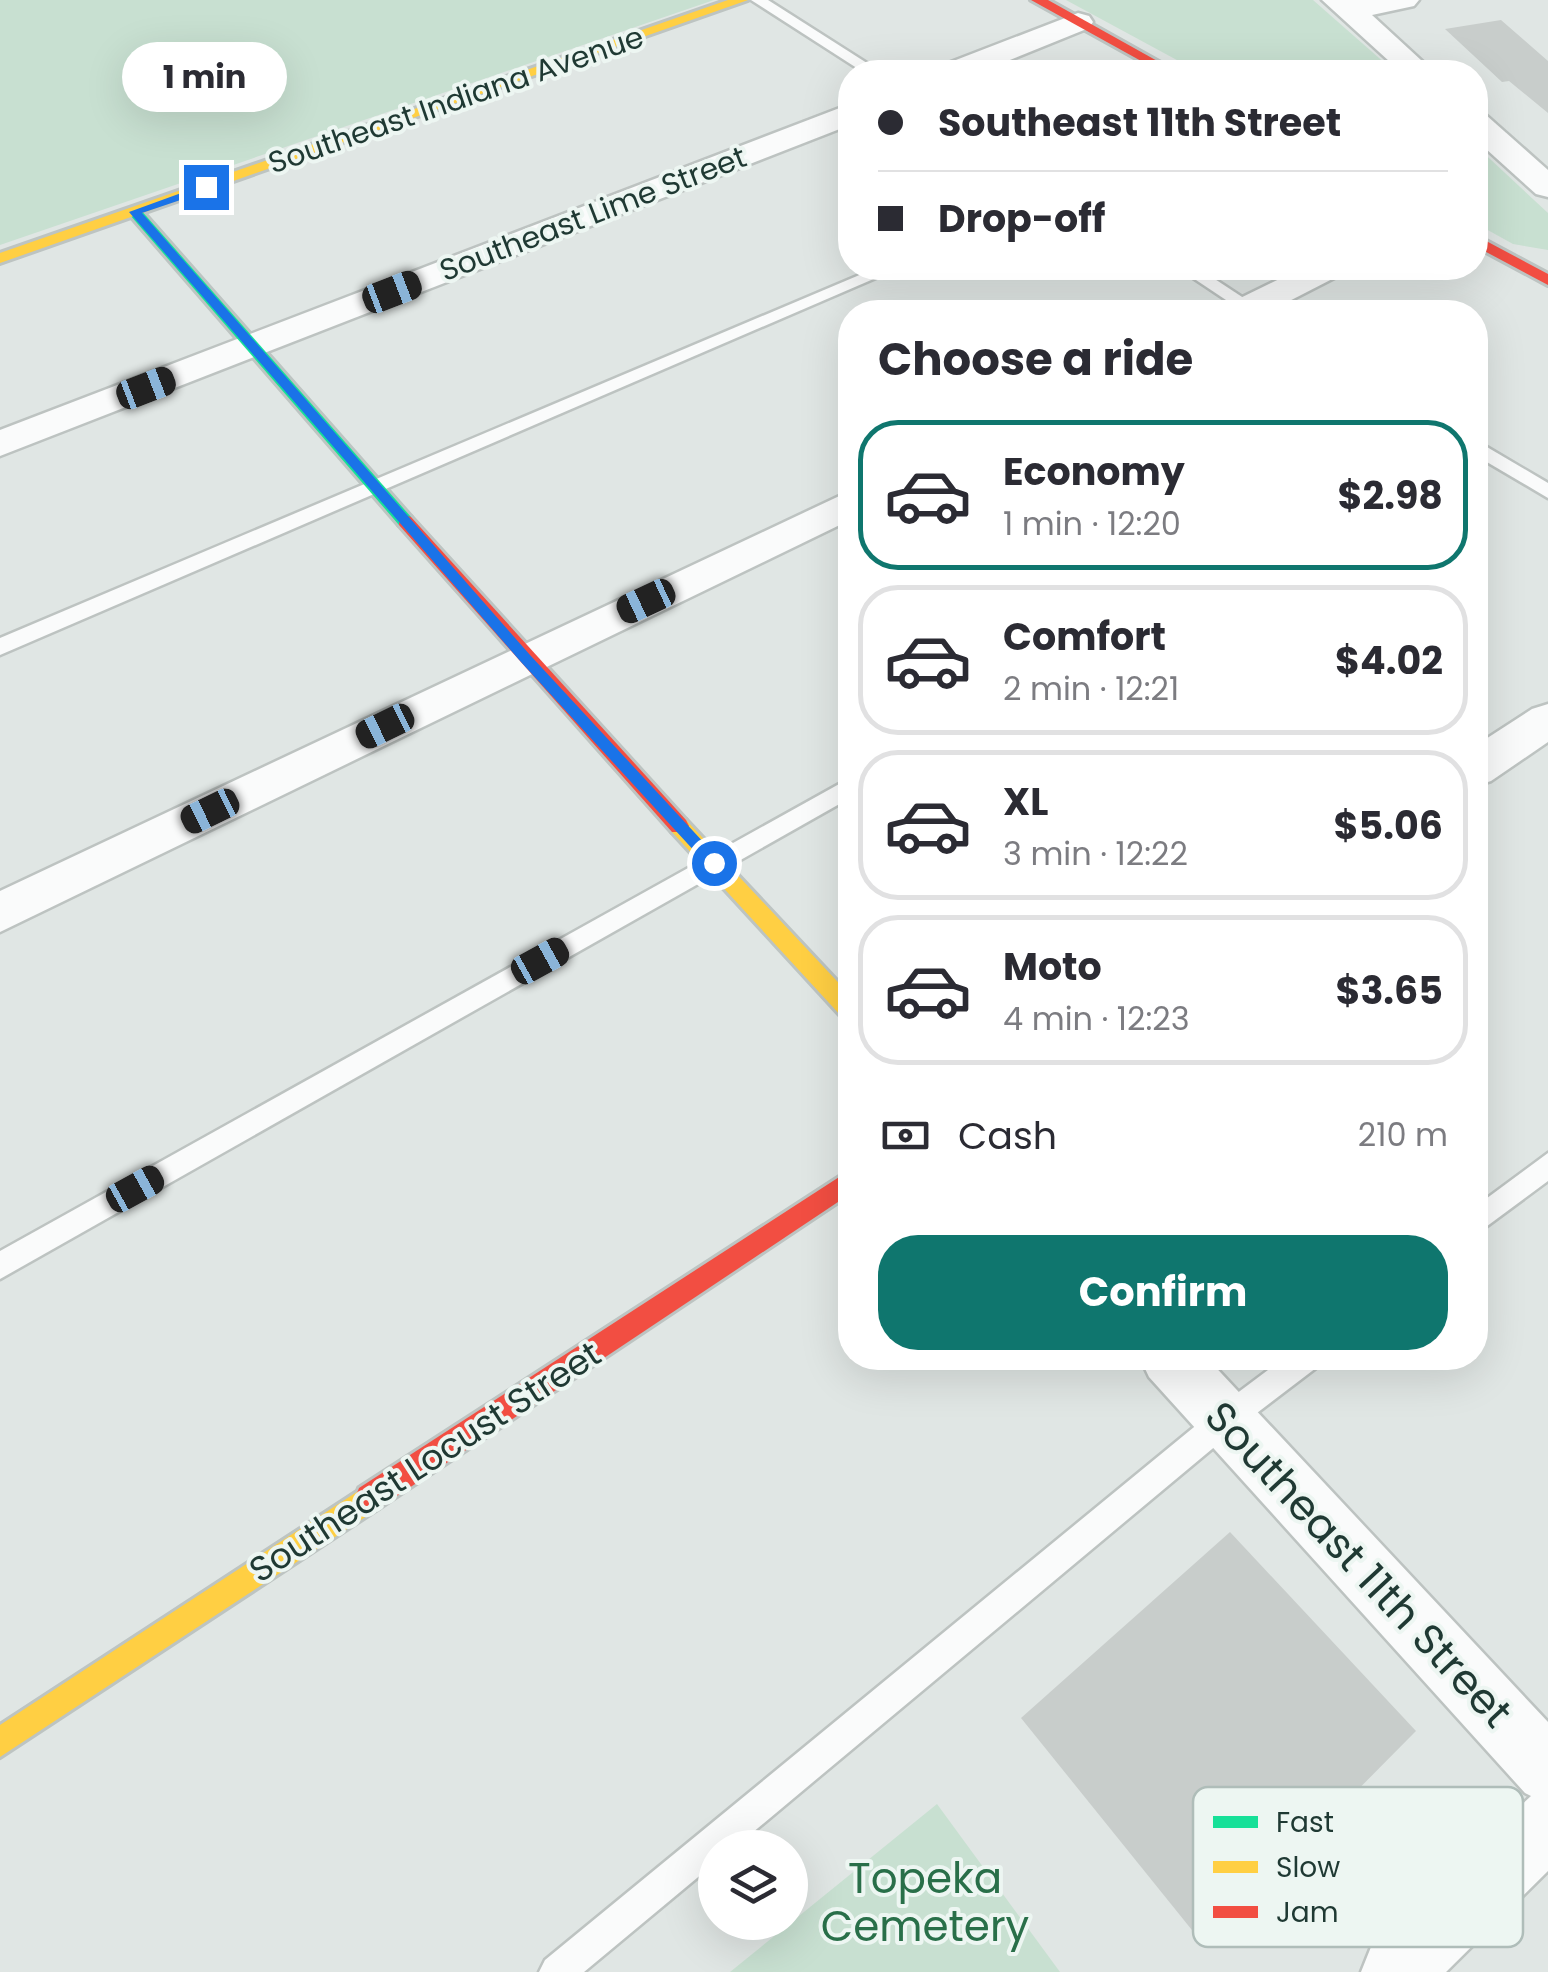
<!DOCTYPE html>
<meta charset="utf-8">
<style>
body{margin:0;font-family:Poppins,sans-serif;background:#f2f2f3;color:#2b2b33;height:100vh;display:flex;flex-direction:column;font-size:38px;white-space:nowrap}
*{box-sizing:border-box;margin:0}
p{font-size:32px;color:#7c7c81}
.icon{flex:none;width:55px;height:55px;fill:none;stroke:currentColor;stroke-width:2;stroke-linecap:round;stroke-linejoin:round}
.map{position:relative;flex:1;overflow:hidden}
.details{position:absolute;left:838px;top:300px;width:650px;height:1070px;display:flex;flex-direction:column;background:#fff;border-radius:40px;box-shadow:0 10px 40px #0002}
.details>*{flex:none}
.top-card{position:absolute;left:838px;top:60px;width:650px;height:220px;border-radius:40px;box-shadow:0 10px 40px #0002;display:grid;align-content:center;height:220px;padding:0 40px;background:#fff}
.tools{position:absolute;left:698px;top:1830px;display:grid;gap:20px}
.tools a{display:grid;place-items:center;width:110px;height:110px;border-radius:50%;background:#fff;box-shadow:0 10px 40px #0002;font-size:50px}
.end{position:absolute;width:45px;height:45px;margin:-22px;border:12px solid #1a73e8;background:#fff;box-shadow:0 0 0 5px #fff}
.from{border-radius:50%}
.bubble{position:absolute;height:70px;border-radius:35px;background:#fff;box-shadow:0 10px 40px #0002;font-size:32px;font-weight:700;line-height:70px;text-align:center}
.car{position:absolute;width:30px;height:60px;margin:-30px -15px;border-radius:12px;box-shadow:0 0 8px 2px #0007;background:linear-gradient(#222 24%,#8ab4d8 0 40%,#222 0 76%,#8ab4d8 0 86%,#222 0)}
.top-card b{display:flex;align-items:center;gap:35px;height:95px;font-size:38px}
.top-card b+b{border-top:2px solid #e1e1e2}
.top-card i{width:25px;height:25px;background:#2b2b33}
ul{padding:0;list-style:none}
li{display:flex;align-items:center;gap:30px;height:150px;margin:0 20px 15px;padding:0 20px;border:5px solid #e1e1e2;border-radius:40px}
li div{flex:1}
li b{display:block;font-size:38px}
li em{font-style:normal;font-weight:700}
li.active{border-color:#0f766e}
li>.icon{width:90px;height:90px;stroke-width:1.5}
h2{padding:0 40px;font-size:45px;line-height:120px}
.pay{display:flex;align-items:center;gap:25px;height:110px;padding:0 40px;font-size:38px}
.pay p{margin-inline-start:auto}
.action{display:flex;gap:20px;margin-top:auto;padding:20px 40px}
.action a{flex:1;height:115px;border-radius:40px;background:#0f766e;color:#fff;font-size:40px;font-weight:700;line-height:115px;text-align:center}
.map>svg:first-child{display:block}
.green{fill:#c8e0d1}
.building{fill:#c8cdcb}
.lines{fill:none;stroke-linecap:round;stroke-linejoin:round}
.lane-casing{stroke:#bdc3c1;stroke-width:5}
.street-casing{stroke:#bdc3c1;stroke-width:5}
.fast-casing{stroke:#bdc4c2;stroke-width:6}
.slow-casing{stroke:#bdc4c2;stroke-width:6}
.jam-casing{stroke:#bdc4c2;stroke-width:6}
.lane{fill:#fafbfb;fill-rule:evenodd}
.street{fill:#fafbfb;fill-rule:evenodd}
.fast{fill:#16e098;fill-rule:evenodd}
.slow{fill:#ffcf43;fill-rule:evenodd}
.jam{fill:#f24e42;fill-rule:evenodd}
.route{fill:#1a73e8}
.labels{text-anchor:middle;stroke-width:8;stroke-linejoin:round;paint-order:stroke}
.far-street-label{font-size:30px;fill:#1f3933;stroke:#edf6f2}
.street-label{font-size:35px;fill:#1f3933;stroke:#edf6f2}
.near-street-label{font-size:42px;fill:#1f3933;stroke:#edf6f2}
.near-park-label{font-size:42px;fill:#296f49;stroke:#edf6f2}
.key{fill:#edf6f2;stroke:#afbdb9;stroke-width:2.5}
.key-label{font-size:28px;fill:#1f3933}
</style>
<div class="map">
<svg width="1548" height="1972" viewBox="0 0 1548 1972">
<rect width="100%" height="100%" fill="#e0e6e4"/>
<g class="green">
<polygon points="0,0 714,0 0,245"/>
<polygon points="1066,0 1313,0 1395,72 1199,72"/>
<polygon points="1475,145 1548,213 1548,250 1513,244 1475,223"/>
<polygon points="937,1804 1060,1972 730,1972"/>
</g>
<g class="building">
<polygon points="1501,20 1548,61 1548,113 1509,81 1502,82 1445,29"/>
<polygon points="1230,1532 1416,1731 1204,1945 1021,1718"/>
</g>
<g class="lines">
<defs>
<g id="lane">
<polygon points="751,0 768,0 881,72 863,72"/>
<polygon points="876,268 899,268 0,655 0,638"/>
<polygon points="1178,268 1198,268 1265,312 1244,312"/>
<polygon points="1475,440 1548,483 1548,498 1475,455"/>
<polygon points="850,778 850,798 0,1279 0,1251"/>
<polygon points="1548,1153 1548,1181 1475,1235 1475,1207"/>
<polygon points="1284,1358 1320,1358 1316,1368 1236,1429 734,1848 715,1848 715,1863 584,1972 539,1972 545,1960 1216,1409"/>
</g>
<g id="street">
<polygon points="1322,0 1419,0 1414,6 1372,15 1434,72 1401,72"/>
<polygon points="1078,13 1089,16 1093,22 1089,28 980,72 939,72 943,65"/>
<polygon points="850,104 850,125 0,456 0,430"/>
<polygon points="1475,112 1486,115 1548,170 1548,197 1536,194 1475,139"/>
<polygon points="1302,268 1346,268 1340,275 1268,312 1223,312 1228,304"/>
<polygon points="850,491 850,520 0,932 0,891"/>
<polygon points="1548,704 1548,742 1491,781 1475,786 1475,746 1532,709"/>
<polygon points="1140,1358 1207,1358 1548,1722 1548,1871 1446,1972 1361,1972 1371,1947 1531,1796 1525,1793 1149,1377"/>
</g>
<polygon id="fast" points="130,209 140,209 411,517 411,525 399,525 130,215"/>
<g id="slow">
<polygon points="728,0 748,0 0,263 0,253"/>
<polygon points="679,818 686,820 850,995 850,1019 842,1017 672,832 669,826 672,820"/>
<polygon points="369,1484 379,1488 383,1498 379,1508 0,1757 0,1725"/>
</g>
<g id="jam">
<polygon points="1031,0 1048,0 1177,72 1161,72"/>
<polygon points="1475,235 1548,274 1548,285 1475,246"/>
<polygon points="405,515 411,517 686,820 689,826 686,832 672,832 399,525 399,517"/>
<polygon points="850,1170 850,1194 379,1508 369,1512 359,1508 355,1498 359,1488"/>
</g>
</defs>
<use href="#lane" class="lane-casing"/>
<use href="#street" class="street-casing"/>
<use href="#fast" class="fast-casing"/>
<use href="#slow" class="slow-casing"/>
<use href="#jam" class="jam-casing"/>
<use href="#lane" class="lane"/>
<use href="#street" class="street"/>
<use href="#fast" class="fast"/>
<use href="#slow" class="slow"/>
<use href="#jam" class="jam"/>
</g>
<polygon class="route" points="206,184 210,190 142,213 530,655 719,859 719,867 709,867 521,662 129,212"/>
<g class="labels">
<g class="far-street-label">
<text transform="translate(456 100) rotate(-19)" y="10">Southeast Indiana Avenue</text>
<text transform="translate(593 214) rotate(-21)" y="10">Southeast Lime Street</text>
</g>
<g class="street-label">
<text transform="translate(425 1462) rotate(-33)" y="12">Southeast Locust Street</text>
</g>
<g class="near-street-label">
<text transform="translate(1359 1564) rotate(47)" y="15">Southeast 11th Street</text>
</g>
<g class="near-park-label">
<text x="925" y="1893">Topeka<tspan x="925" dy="48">Cemetery</tspan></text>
</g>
</g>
<rect x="1193" y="1787" width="330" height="160" rx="15" class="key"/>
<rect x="1213" y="1816" width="45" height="12" fill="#16e098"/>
<rect x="1213" y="1861" width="45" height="12" fill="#ffcf43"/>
<rect x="1213" y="1906" width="45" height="12" fill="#f24e42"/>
<g class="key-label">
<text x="1276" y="1832">Fast</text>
<text x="1276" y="1877">Slow</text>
<text x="1276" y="1922">Jam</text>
</g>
</svg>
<div class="tools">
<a><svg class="icon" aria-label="layers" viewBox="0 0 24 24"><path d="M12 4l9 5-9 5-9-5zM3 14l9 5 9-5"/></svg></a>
</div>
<i class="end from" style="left:714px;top:863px"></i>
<i class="end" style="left:206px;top:187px"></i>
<div class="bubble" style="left:122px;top:42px;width:165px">1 min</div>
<i class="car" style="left:392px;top:292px;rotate:69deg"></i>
<i class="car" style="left:146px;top:388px;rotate:69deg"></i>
<i class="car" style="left:646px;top:601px;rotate:245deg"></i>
<i class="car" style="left:385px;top:726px;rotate:244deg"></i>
<i class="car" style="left:210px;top:811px;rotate:244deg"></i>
<i class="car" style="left:540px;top:961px;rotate:61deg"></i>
<i class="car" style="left:135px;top:1189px;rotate:61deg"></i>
<div class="top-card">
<b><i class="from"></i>Southeast 11th Street</b>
<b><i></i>Drop-off</b>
</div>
<section class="details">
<h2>Choose a ride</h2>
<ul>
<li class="active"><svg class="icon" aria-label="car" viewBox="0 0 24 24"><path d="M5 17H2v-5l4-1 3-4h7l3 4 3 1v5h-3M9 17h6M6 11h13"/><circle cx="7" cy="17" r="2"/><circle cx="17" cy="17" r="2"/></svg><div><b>Economy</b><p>1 min · 12:20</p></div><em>$2.98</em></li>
<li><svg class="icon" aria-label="car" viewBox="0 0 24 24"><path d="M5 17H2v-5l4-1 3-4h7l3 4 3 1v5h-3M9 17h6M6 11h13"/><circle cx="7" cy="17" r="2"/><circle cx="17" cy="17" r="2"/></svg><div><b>Comfort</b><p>2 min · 12:21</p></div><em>$4.02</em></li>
<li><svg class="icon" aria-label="car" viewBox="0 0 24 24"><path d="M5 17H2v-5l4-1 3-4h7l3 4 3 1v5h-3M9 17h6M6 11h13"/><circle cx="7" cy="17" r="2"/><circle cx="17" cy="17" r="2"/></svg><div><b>XL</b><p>3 min · 12:22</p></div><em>$5.06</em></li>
<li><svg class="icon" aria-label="car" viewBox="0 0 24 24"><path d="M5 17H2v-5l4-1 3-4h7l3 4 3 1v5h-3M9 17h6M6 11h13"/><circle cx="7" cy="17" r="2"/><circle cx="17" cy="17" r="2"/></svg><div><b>Moto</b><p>4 min · 12:23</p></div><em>$3.65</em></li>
</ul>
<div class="pay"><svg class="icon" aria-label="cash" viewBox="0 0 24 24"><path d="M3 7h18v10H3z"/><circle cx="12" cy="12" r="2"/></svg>Cash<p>210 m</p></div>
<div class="action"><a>Confirm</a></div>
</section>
</div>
